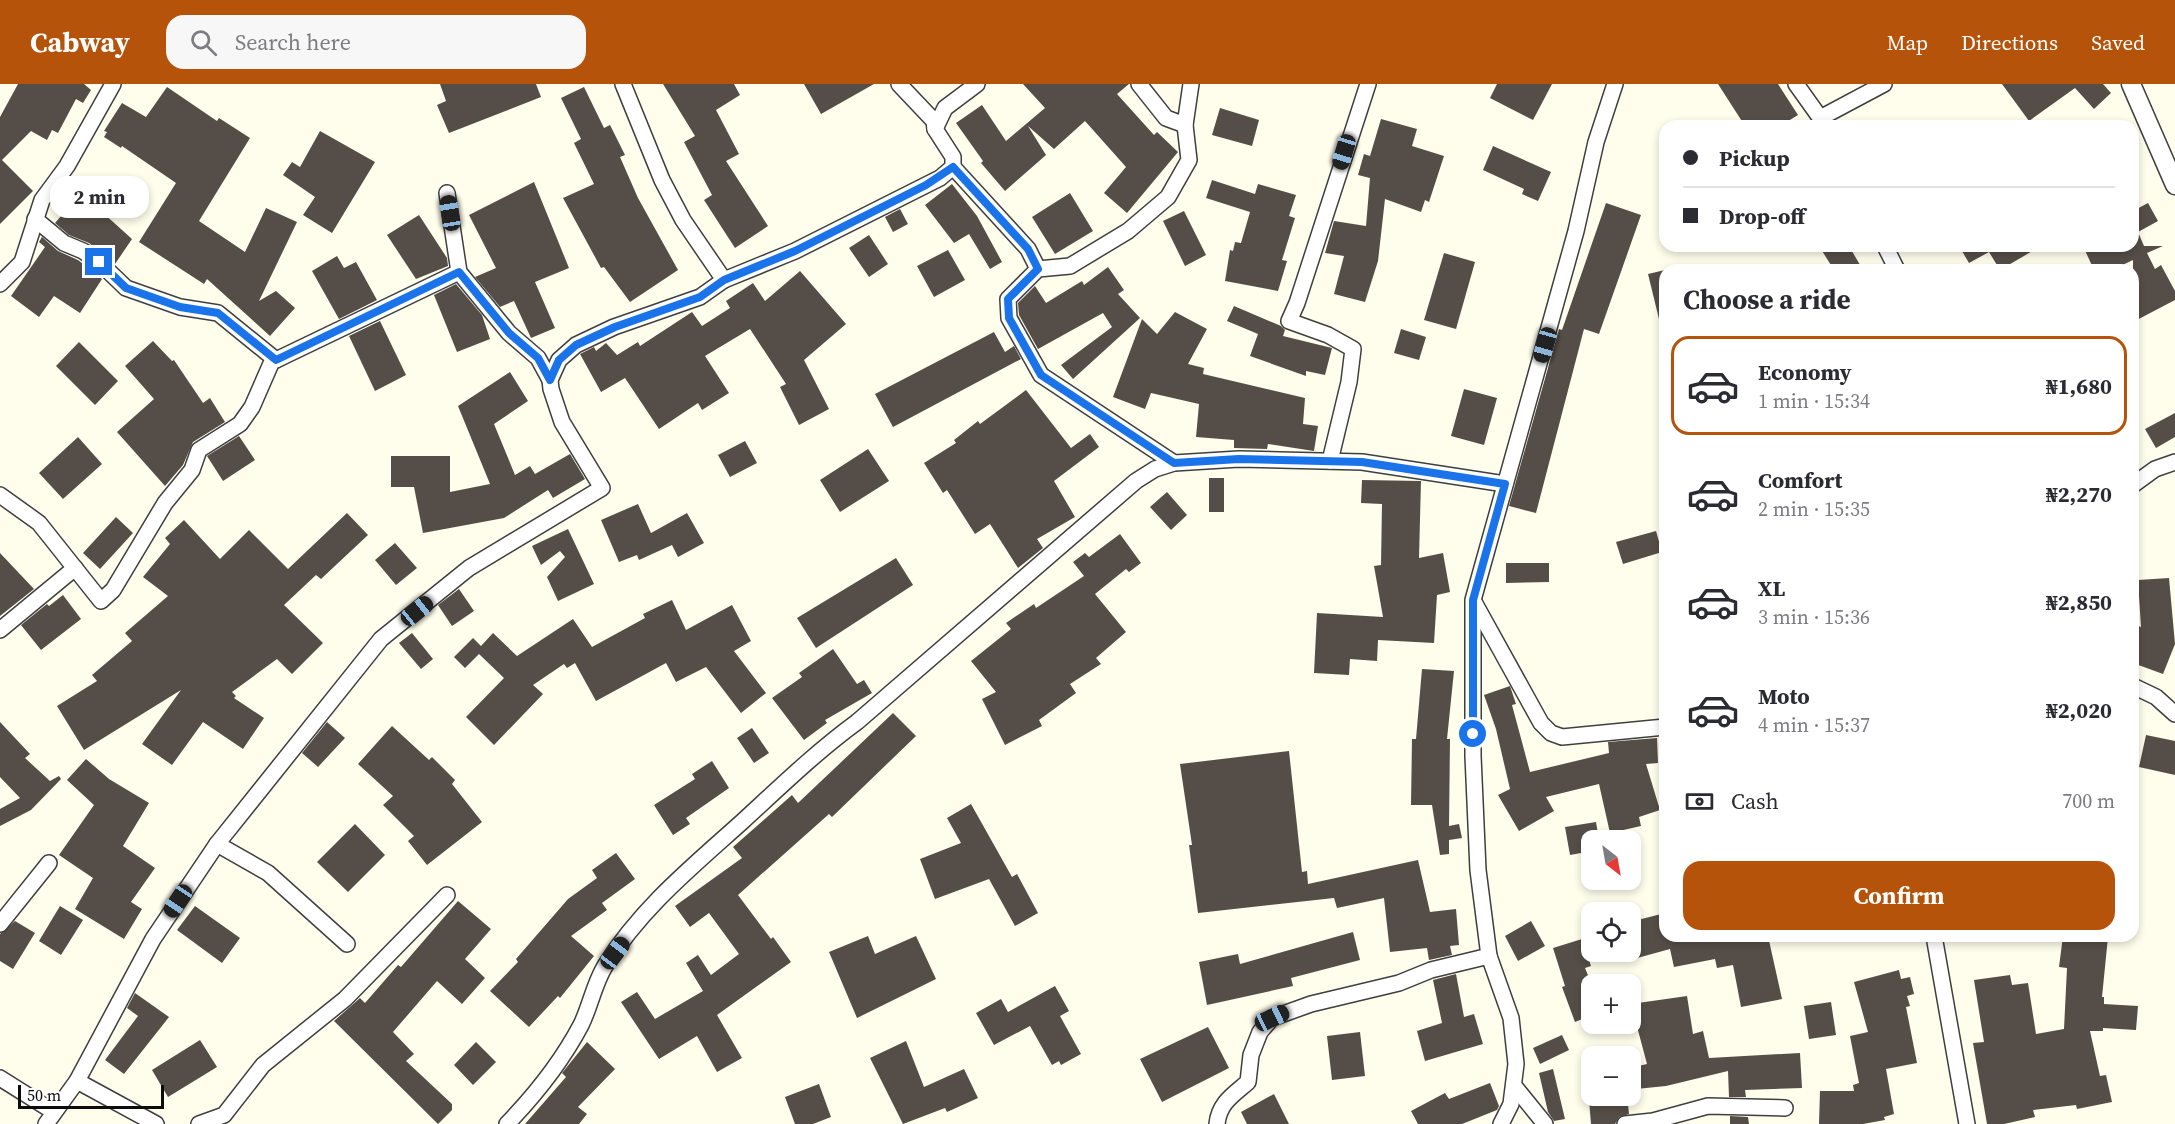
<!DOCTYPE html>
<meta charset="utf-8">
<style>
body{margin:0;font-family:"Source Serif 4",serif;background:#f7f7f7;color:#2b2b33;height:100vh;display:flex;flex-direction:column;font-size:22px;white-space:nowrap}
*{box-sizing:border-box;margin:0}
p{font-size:20px;color:#7c7c81}
.icon{flex:none;width:33px;height:33px;fill:none;stroke:currentColor;stroke-width:2;stroke-linecap:round;stroke-linejoin:round}
.map{position:relative;flex:1;overflow:hidden}
.panel{position:absolute;left:1659px;top:180px;width:480px;height:678px;display:flex;flex-direction:column;background:#fff;border-radius:18px;box-shadow:0 3px 9px #0003}
.panel>*{flex:none}
.top-card{position:absolute;left:1659px;top:36px;width:480px;height:132px;border-radius:18px;box-shadow:0 3px 9px #0003;display:grid;align-content:center;height:132px;padding:0 24px;background:#fff}
.needle{width:39px;rotate:149deg}
.fabs{position:absolute;left:1581px;top:746px;display:grid;gap:12px}
.fabs a{display:grid;place-items:center;width:60px;height:60px;border-radius:12px;background:#fff;box-shadow:0 3px 9px #0003;font-size:30px}
.scale{position:absolute;left:18px;bottom:15px;width:146px;box-sizing:border-box;padding-left:6px;border:3px solid #0c0c0c;border-top:0;font-size:16px;line-height:21px;white-space:nowrap;color:#0c0c0c;-webkit-text-stroke:4px #fff;paint-order:stroke}
.end{position:absolute;width:27px;height:27px;margin:-14px;border:8px solid #1a73e8;background:#fff;box-shadow:0 0 0 3px #fff}
.from{border-radius:50%}
.bubble{position:absolute;height:42px;border-radius:18px;background:#fff;box-shadow:0 3px 9px #0003;font-size:20px;font-weight:700;line-height:42px;text-align:center}
.car{position:absolute;width:18px;height:36px;margin:-18px -9px;border-radius:8px;box-shadow:0 0 4px 2px #0007;background:linear-gradient(#222 24%,#8ab4d8 0 40%,#222 0 76%,#8ab4d8 0 86%,#222 0)}
.top-card b{display:flex;align-items:center;gap:21px;height:57px;font-size:22px}
.top-card b+b{border-top:2px solid #e1e1e2}
.top-card i{width:15px;height:15px;background:#2b2b33}
ul{padding:0;list-style:none}
li{display:flex;align-items:center;gap:18px;height:99px;margin:0 12px 9px;padding:0 12px;border:3px solid transparent;border-radius:18px}
li div{flex:1}
li b{display:block;font-size:22px}
li em{font-style:normal;font-weight:700}
li.active{border-color:#b45309}
li>.icon{width:54px;height:54px;stroke-width:1.5}
h2{padding:0 24px;font-size:27px;line-height:72px}
.pay{display:flex;align-items:center;gap:15px;height:66px;padding:0 24px;font-size:22px}
.pay p{margin-inline-start:auto}
.action{display:flex;gap:12px;margin-top:auto;padding:12px 24px}
.action a{flex:1;height:69px;border-radius:18px;background:#b45309;color:#fff;font-size:24px;font-weight:700;line-height:69px;text-align:center}
header{display:flex;align-items:center;gap:36px;box-sizing:border-box;height:84px;padding:0 30px;background:#b45309;color:#fff}
header strong{font-size:28px}
nav{display:flex;gap:33px;margin-inline-start:auto;font-size:21px}
.search{width:420px;height:54px;background:#f7f7f7;display:flex;align-items:center;gap:15px;box-sizing:border-box;padding:0 21px;border-radius:18px;color:#7c7c81;font-size:22px}
.map>svg:first-child{display:block}
.building{fill:#554e48}
.lines{fill:none;stroke-linecap:round;stroke-linejoin:round}
.minor-casing{stroke:#3f3f3f;stroke-width:18}
.tertiary-casing{stroke:#3f3f3f;stroke-width:21}
.minor{stroke:#fff;stroke-width:15}
.tertiary{stroke:#fff;stroke-width:18}
.route{stroke:#1a73e8;stroke-width:8}
</style>
<header>
<strong>Cabway</strong>
<div class="search"><svg class="icon" aria-label="search" viewBox="0 0 24 24"><circle cx="10" cy="10" r="6"/><path d="M15 15l6 6"/></svg>Search here</div>
<nav><a>Map</a><a>Directions</a><a>Saved</a></nav>
</header>
<div class="map">
<svg width="2175" height="1040" viewBox="0 0 2175 1040">
<rect width="100%" height="100%" fill="#fffdeb"/>
<g class="building">
<polygon points="18,0 84,0 91,6 83,19 76,15 58,49 52,46 47,56 31,47 2,76 33,107 0,140 0,33"/>
<polygon points="440,0 536,0 541,13 449,49 437,21 446,17"/>
<polygon points="663,0 734,0 740,11 716,26 739,70 726,77 768,142 735,164 704,116 712,111 684,58 695,52"/>
<polygon points="804,0 874,0 821,30"/>
<polygon points="1023,0 1129,0 1117,10 1154,51 1157,48 1178,68 1127,129 1104,109 1126,83 1085,37 1054,65 1028,42 1046,71 1005,107 981,79 983,77 956,39 982,21 1006,57 1045,24"/>
<polygon points="1497,0 1552,0 1533,36 1490,14"/>
<polygon points="1718,0 1778,0 1798,31 1780,42 1745,42"/>
<polygon points="2002,0 2103,0 2111,9 2094,25 2075,4 2029,37"/>
<polygon points="167,3 217,37 219,34 250,54 199,137 245,168 266,124 297,138 259,217 276,207 295,224 270,252 207,195 204,200 139,158 176,99 122,62 121,64 104,53 107,48 104,47 122,19 146,33"/>
<polygon points="584,3 604,44 610,41 625,71 620,73 638,114 678,186 630,218 604,183 601,184 563,114 594,100 574,59 581,55 561,14"/>
<polygon points="1220,24 1259,36 1252,62 1212,51"/>
<polygon points="1381,35 1417,45 1412,62 1444,72 1429,118 1425,116 1421,128 1385,115 1378,177 1365,218 1334,210 1344,172 1325,169 1334,137 1366,142 1370,94 1358,91 1364,70 1370,72"/>
<polygon points="320,47 375,78 332,149 303,131 315,113 283,91 292,78 300,83"/>
<polygon points="1493,62 1551,88 1538,117 1522,110 1524,105 1483,86"/>
<polygon points="1212,96 1255,110 1258,100 1296,111 1289,132 1295,134 1282,176 1287,177 1278,207 1225,197 1230,166 1233,167 1235,158 1241,159 1250,128 1206,114"/>
<polygon points="534,98 569,184 535,198 555,244 531,254 514,217 500,223 475,193 496,184 469,131"/>
<polygon points="952,100 977,132 1002,178 990,185 969,150 954,159 925,121"/>
<polygon points="81,109 132,155 115,180 89,159 69,151 55,139"/>
<polygon points="1070,109 1093,147 1055,170 1032,133"/>
<polygon points="1606,119 1641,131 1599,250 1584,245 1536,429 1509,422 1559,245 1562,246"/>
<polygon points="2148,119 2158,137 2138,148 2144,162 2163,162 2147,169 2155,185 2161,181 2175,207 2175,216 2133,238 2133,176 2112,186 2094,186 2083,162 2133,162 2133,127"/>
<polygon points="900,125 908,140 893,148 885,133"/>
<polygon points="1184,127 1206,171 1185,182 1163,137"/>
<polygon points="419,131 447,174 448,182 416,195 387,151"/>
<polygon points="869,151 888,180 869,193 849,164"/>
<polygon points="42,153 58,167 78,176 102,195 80,229 54,212 39,233 11,212 45,163 39,158"/>
<polygon points="1819,162 1849,162 1863,186 1834,186"/>
<polygon points="1959,162 2041,162 2000,186 1989,168 1969,179"/>
<polygon points="948,166 965,196 934,213 917,182"/>
<polygon points="1444,169 1475,178 1456,245 1424,236"/>
<polygon points="337,172 344,184 356,178 377,216 339,235 312,187"/>
<polygon points="1108,183 1124,206 1118,210 1140,234 1073,295 1061,281 1112,243 1103,229 1038,265 1019,231 1018,219 1035,202 1046,219 1082,197 1084,201"/>
<polygon points="1665,186 1665,234 1659,235 1648,190"/>
<polygon points="800,187 846,240 804,276 829,325 799,341 780,303 786,300 750,245 705,272 729,309 702,326 698,319 659,345 625,294 601,308 580,270 594,263 596,267 606,259 617,271 638,258 640,262 692,228 702,242 730,224 726,217 753,199 765,217"/>
<polygon points="456,200 482,231 490,255 457,268 434,211"/>
<polygon points="1234,222 1281,242 1285,246 1283,252 1332,264 1325,291 1306,287 1306,292 1250,272 1258,250 1227,237"/>
<polygon points="1175,228 1207,245 1188,280 1204,284 1203,290 1305,314 1303,340 1318,342 1314,367 1268,360 1267,365 1234,364 1234,356 1196,353 1199,320 1151,309 1145,325 1113,313 1142,235 1157,250"/>
<polygon points="380,237 406,291 375,307 349,252"/>
<polygon points="1401,245 1426,253 1419,276 1394,269"/>
<polygon points="994,248 1005,268 1014,262 1021,275 893,343 875,310"/>
<polygon points="153,257 172,277 174,276 203,319 210,314 225,338 193,358 183,381 165,402 117,348 154,315 125,282"/>
<polygon points="79,258 118,297 95,321 56,282"/>
<polygon points="510,288 528,317 494,340 515,391 530,382 535,390 570,370 585,395 553,414 548,406 504,434 423,449 414,403 391,403 391,372 450,372 450,408 490,400 458,322"/>
<polygon points="1464,305 1497,314 1484,361 1451,352"/>
<polygon points="1026,306 1071,364 1090,350 1099,363 1054,397 1075,433 1037,455 1043,464 1018,484 990,440 975,450 947,406 943,409 924,379 956,359 954,356 978,337 980,340"/>
<polygon points="2175,329 2175,353 2156,364 2145,345"/>
<polygon points="239,352 255,376 223,397 207,372"/>
<polygon points="78,353 102,380 63,415 39,389"/>
<polygon points="745,357 757,379 730,393 718,371"/>
<polygon points="868,365 889,397 840,428 820,396"/>
<rect x="1209" y="394" width="15" height="34"/>
<polygon points="1362,396 1421,397 1419,474 1443,469 1450,508 1437,511 1434,559 1378,556 1377,577 1350,575 1349,591 1314,589 1317,529 1383,533 1374,482 1381,481 1382,420 1361,419"/>
<polygon points="1167,408 1187,431 1171,446 1150,423"/>
<polygon points="638,420 651,449 687,429 704,459 678,473 672,461 639,476 637,471 619,478 601,436"/>
<polygon points="347,429 368,451 321,495 316,491 284,521 323,559 292,590 277,575 232,608 236,612 234,614 264,634 243,665 203,638 172,681 142,660 181,606 84,666 57,622 97,597 92,591 132,557 125,549 168,512 143,493 170,460 165,454 184,436 220,475 249,446 288,485"/>
<polygon points="116,433 133,449 100,485 83,469"/>
<polygon points="568,445 594,500 558,517 547,493 565,473 560,467 541,481 532,462"/>
<polygon points="1656,447 1662,468 1623,480 1616,458"/>
<polygon points="1120,450 1141,479 1129,488 1126,485 1095,510 1126,548 1096,574 1101,580 1070,600 1076,609 1039,636 1042,642 1005,661 982,615 996,608 971,577 1011,545 1006,539 1034,520 1036,524 1084,492 1073,478 1085,469 1089,473"/>
<polygon points="395,459 417,484 396,501 375,476"/>
<polygon points="0,469 34,505 0,532"/>
<polygon points="896,474 913,501 816,564 797,534"/>
<polygon points="1506,479 1549,479 1549,498 1506,499"/>
<polygon points="2169,494 2175,560 2163,590 2133,579 2133,540 2141,543 2138,496"/>
<polygon points="459,505 474,527 452,542 438,521"/>
<polygon points="63,511 81,535 41,566 21,541 47,520 49,522"/>
<polygon points="672,516 686,546 732,521 751,557 734,567 766,609 741,629 706,583 676,598 666,579 596,617 575,579 567,584 564,580 533,601 543,610 494,661 466,633 504,594 479,570 465,584 454,573 473,554 481,562 493,549 517,572 573,535 592,563 645,534 643,530"/>
<polygon points="412,549 433,575 421,585 399,559"/>
<polygon points="833,565 857,600 864,596 872,609 825,636 827,639 804,656 772,614 802,593 799,589"/>
<polygon points="1422,585 1454,587 1447,655 1450,655 1449,742 1459,740 1462,754 1449,756 1449,770 1440,771 1432,721 1411,721 1412,655 1416,655"/>
<polygon points="1510,602 1516,620 1512,621 1530,688 1609,669 1608,658 1657,654 1658,679 1646,680 1660,726 1639,733 1641,742 1610,749 1599,700 1546,713 1554,727 1519,747 1498,711 1510,705 1496,645 1484,611"/>
<polygon points="893,629 916,652 832,733 829,730 738,811 771,855 773,853 791,878 717,931 742,974 717,988 697,952 659,975 621,918 637,908 655,935 703,907 686,879 698,871 711,891 739,870 709,829 690,843 675,822 742,774 733,763 792,711 798,719"/>
<polygon points="0,638 30,670 25,674 50,697 59,692 61,695 31,726 0,742 0,725 20,714 0,693"/>
<polygon points="327,638 345,654 318,683 302,669"/>
<polygon points="392,642 429,676 432,673 455,696 452,700 482,738 427,781 408,757 414,752 383,721 393,712 358,680"/>
<polygon points="752,644 769,669 754,679 737,654"/>
<polygon points="2146,651 2175,657 2175,691 2139,683"/>
<polygon points="1289,667 1302,788 1307,787 1308,800 1418,776 1430,828 1456,825 1459,861 1450,862 1452,871 1429,876 1427,864 1390,868 1384,814 1337,824 1334,814 1198,829 1189,761 1192,761 1180,680"/>
<polygon points="86,675 109,695 149,719 123,762 155,784 131,818 142,825 124,855 75,825 93,794 59,771 94,721 67,696"/>
<polygon points="712,677 729,704 686,734 690,740 673,751 654,721 695,695 692,690"/>
<polygon points="971,720 1012,793 1017,790 1038,829 1015,842 989,795 935,815 920,775 961,759 947,734"/>
<polygon points="1596,738 1599,756 1592,756 1592,767 1570,771 1565,743"/>
<polygon points="355,740 385,771 348,808 317,778"/>
<polygon points="616,769 635,795 602,819 607,826 571,852 594,872 560,914 558,912 529,943 490,907 518,878 516,875 568,815 597,794 592,786"/>
<polygon points="458,817 491,845 465,875 485,894 462,920 437,897 393,948 414,970 406,977 452,1020 452,1026 438,1040 334,937 360,914 365,919 398,881 401,883"/>
<polygon points="60,822 83,836 61,871 39,857"/>
<polygon points="195,822 240,854 222,879 177,846"/>
<polygon points="1665,829 1665,852 1768,852 1782,915 1741,923 1733,881 1717,884 1715,875 1674,883 1670,865 1630,876 1630,838"/>
<polygon points="15,837 35,849 13,885 0,877 0,850"/>
<polygon points="1531,837 1545,862 1518,877 1505,852"/>
<polygon points="1353,848 1360,876 1291,894 1293,902 1207,921 1199,878 1238,870 1240,880"/>
<polygon points="868,852 875,870 916,852 936,895 857,934 829,868"/>
<polygon points="2063,852 2108,853 2102,913 2104,913 2104,920 2138,922 2136,946 2103,944 2103,947 2090,947 2100,992 2106,991 2112,1018 2077,1025 2076,1021 2033,1026 2035,1033 2004,1040 1987,1040 1973,959 1984,958 1974,896 2010,891 2012,901 2028,899 2036,950 2064,945 2067,884 2059,883"/>
<polygon points="1582,855 1591,882 1585,884 1592,901 1592,931 1575,938 1562,903 1565,902 1553,864"/>
<polygon points="1899,886 1901,895 1910,893 1914,910 1907,912 1910,922 1906,923 1917,979 1886,985 1894,1030 1884,1033 1885,1036 1863,1040 1819,1040 1820,1007 1854,1007 1853,1001 1859,999 1850,952 1868,948 1854,898"/>
<polygon points="1456,890 1464,933 1474,930 1483,960 1425,977 1417,947 1442,939 1433,896"/>
<polygon points="1055,902 1069,927 1060,932 1081,970 1061,981 1059,977 1052,981 1030,942 994,961 976,929 1001,915 1008,928"/>
<polygon points="135,909 169,933 124,990 105,976 138,932 127,924"/>
<polygon points="1687,912 1693,950 1703,947 1709,974 1800,969 1802,1004 1745,1006 1746,1013 1729,1013 1728,987 1666,1002 1636,1005 1634,983 1647,980 1631,920"/>
<polygon points="1831,918 1836,951 1809,955 1804,922"/>
<polygon points="1208,943 1229,984 1162,1018 1140,975"/>
<polygon points="1360,948 1365,992 1332,996 1327,952"/>
<polygon points="1562,951 1569,966 1540,980 1533,964"/>
<polygon points="200,956 217,983 168,1013 152,986"/>
<polygon points="906,957 924,1003 964,985 978,1014 947,1028 945,1024 903,1040 870,974"/>
<polygon points="476,958 496,978 473,1001 454,981"/>
<polygon points="587,958 615,985 578,1023 587,1030 579,1040 525,1040 566,993 562,989"/>
<polygon points="1553,985 1565,1035 1554,1037 1548,1028 1539,989"/>
<polygon points="1490,999 1499,1022 1497,1026 1462,1040 1418,1040 1411,1027 1445,1009 1449,1015"/>
<polygon points="819,1000 831,1033 813,1040 795,1040 785,1013"/>
<polygon points="1274,1010 1289,1040 1247,1040 1241,1028"/>
<polygon points="1594,1011 1627,1011 1629,1030 1619,1033 1615,1040 1591,1040 1589,1016 1594,1015"/>
<polygon points="1730,1032 1748,1033 1749,1040 1730,1040"/>
</g>
<g class="lines">
<defs>
<g id="minor">
<polyline points="623,0 662,96 683,136 724,196"/>
<polyline points="899,0 934,37 935,45 945,24 977,0"/>
<polyline points="1139,0 1166,34 1185,41"/>
<polyline points="1796,0 1826,42"/>
<polyline points="1822,33 1884,0"/>
<polyline points="953,83 1028,165 1038,185"/>
<polyline points="447,109 459,188 509,249 538,274 550,296"/>
<polyline points="1885,162 1897,186"/>
<polyline points="0,200 22,178 42,116 67,82 113,0"/>
<polyline points="276,276 459,188"/>
<polyline points="1330,377 1349,298 1353,265 1328,251 1289,237 1297,219 1368,0"/>
<polyline points="1174,379 1041,291 1009,234 1008,215 1038,185 1070,182 1128,147 1168,113 1189,76 1185,41 1191,0"/>
<polyline points="2133,401 2155,385 2175,378"/>
<polyline points="0,411 39,439 101,517 113,506 165,419 192,386 199,366 240,340 252,323 273,275 276,276 218,229 180,223 126,204 99,178 83,167 64,159 35,135"/>
<polyline points="1474,518 1541,639 1551,649 1562,653 1665,643"/>
<polyline points="0,546 75,484"/>
<polyline points="2133,602 2156,613 2175,630"/>
<polyline points="217,760 268,789 347,860"/>
<polyline points="0,840 49,779"/>
<polyline points="1934,852 1967,1040"/>
<polyline points="0,994 54,1028"/>
<polyline points="77,997 156,1040"/>
<polyline points="1515,1003 1545,1040"/>
<polyline points="46,1040 77,997 153,855 217,760 381,555 469,484 602,404 562,338 551,305 550,296 559,276 576,261 614,243 700,213 724,196 795,167 940,94 953,83 953,73 935,45"/>
<polyline points="199,1040 224,1031 263,981 345,915 447,811"/>
<path d="M 507,1040 C 535,1011 562,977 581,941 C 590,923 594,900 605,882 C 641,824 693,782 743,737 C 780,703 816,668 857,638 L 1136,397 L 1155,385 L 1174,379 L 1239,375 L 1362,378 L 1505,400"/>
<path d="M 1217,1040 C 1219,1019 1233,1011 1248,998 L 1251,971 L 1260,948 L 1272,934 L 1311,920 L 1399,899 L 1431,886 L 1489,872"/>
<polyline points="1501,1040 1511,1020 1516,980 1511,934 1489,872 1478,786 1473,672 1473,516 1576,147 1596,58 1615,0"/>
<polyline points="1625,1040 1653,1037 1708,1022 1785,1024"/>
</g>
<polyline id="tertiary" points="2131,0 2175,101"/>
</defs>
<use href="#minor" class="minor-casing"/>
<use href="#tertiary" class="tertiary-casing"/>
<use href="#minor" class="minor"/>
<use href="#tertiary" class="tertiary"/>
</g>
<g class="lines">
<polyline class="route" points="99,178 126,204 180,223 218,229 276,276 459,188 509,249 538,274 550,296 559,276 576,261 615,243 700,213 724,196 795,167 926,101 953,83 1028,165 1038,185 1008,215 1009,234 1041,291 1174,379 1239,375 1362,378 1505,400 1473,516 1473,650"/>
</g>
</svg>
<div class="fabs">
<a><svg class="needle" viewBox="-14 -14 28 28"><path d="M0-13l5 13h-10z" fill="#e53935"/><path d="M0 13l5-13h-10z" fill="#7c7c81"/></svg></a>
<a><svg class="icon" aria-label="locate" viewBox="0 0 24 24"><circle cx="12" cy="12" r="6"/><path d="M12 2v4M12 18v4M2 12h4M18 12h4"/></svg></a>
<a>+</a>
<a>−</a>
</div>
<div class="scale">50 m</div>
<i class="end from" style="left:1473px;top:650px"></i>
<i class="end" style="left:99px;top:178px"></i>
<div class="bubble" style="left:50px;top:92px;width:99px">2 min</div>
<i class="car" style="left:1344px;top:68px;rotate:197deg"></i>
<i class="car" style="left:450px;top:129px;rotate:351deg"></i>
<i class="car" style="left:1545px;top:261px;rotate:196deg"></i>
<i class="car" style="left:417px;top:527px;rotate:51deg"></i>
<i class="car" style="left:178px;top:817px;rotate:214deg"></i>
<i class="car" style="left:615px;top:869px;rotate:37deg"></i>
<i class="car" style="left:1272px;top:934px;rotate:65deg"></i>
<div class="top-card">
<b><i class="from"></i>Pickup</b>
<b><i></i>Drop-off</b>
</div>
<section class="panel">
<h2>Choose a ride</h2>
<ul>
<li class="active"><svg class="icon" aria-label="car" viewBox="0 0 24 24"><path d="M5 17H2v-5l4-1 3-4h7l3 4 3 1v5h-3M9 17h6M6 11h13"/><circle cx="7" cy="17" r="2"/><circle cx="17" cy="17" r="2"/></svg><div><b>Economy</b><p>1 min · 15:34</p></div><em>₦1,680</em></li>
<li><svg class="icon" aria-label="car" viewBox="0 0 24 24"><path d="M5 17H2v-5l4-1 3-4h7l3 4 3 1v5h-3M9 17h6M6 11h13"/><circle cx="7" cy="17" r="2"/><circle cx="17" cy="17" r="2"/></svg><div><b>Comfort</b><p>2 min · 15:35</p></div><em>₦2,270</em></li>
<li><svg class="icon" aria-label="car" viewBox="0 0 24 24"><path d="M5 17H2v-5l4-1 3-4h7l3 4 3 1v5h-3M9 17h6M6 11h13"/><circle cx="7" cy="17" r="2"/><circle cx="17" cy="17" r="2"/></svg><div><b>XL</b><p>3 min · 15:36</p></div><em>₦2,850</em></li>
<li><svg class="icon" aria-label="car" viewBox="0 0 24 24"><path d="M5 17H2v-5l4-1 3-4h7l3 4 3 1v5h-3M9 17h6M6 11h13"/><circle cx="7" cy="17" r="2"/><circle cx="17" cy="17" r="2"/></svg><div><b>Moto</b><p>4 min · 15:37</p></div><em>₦2,020</em></li>
</ul>
<div class="pay"><svg class="icon" aria-label="cash" viewBox="0 0 24 24"><path d="M3 7h18v10H3z"/><circle cx="12" cy="12" r="2"/></svg>Cash<p>700 m</p></div>
<div class="action"><a>Confirm</a></div>
</section>
</div>
